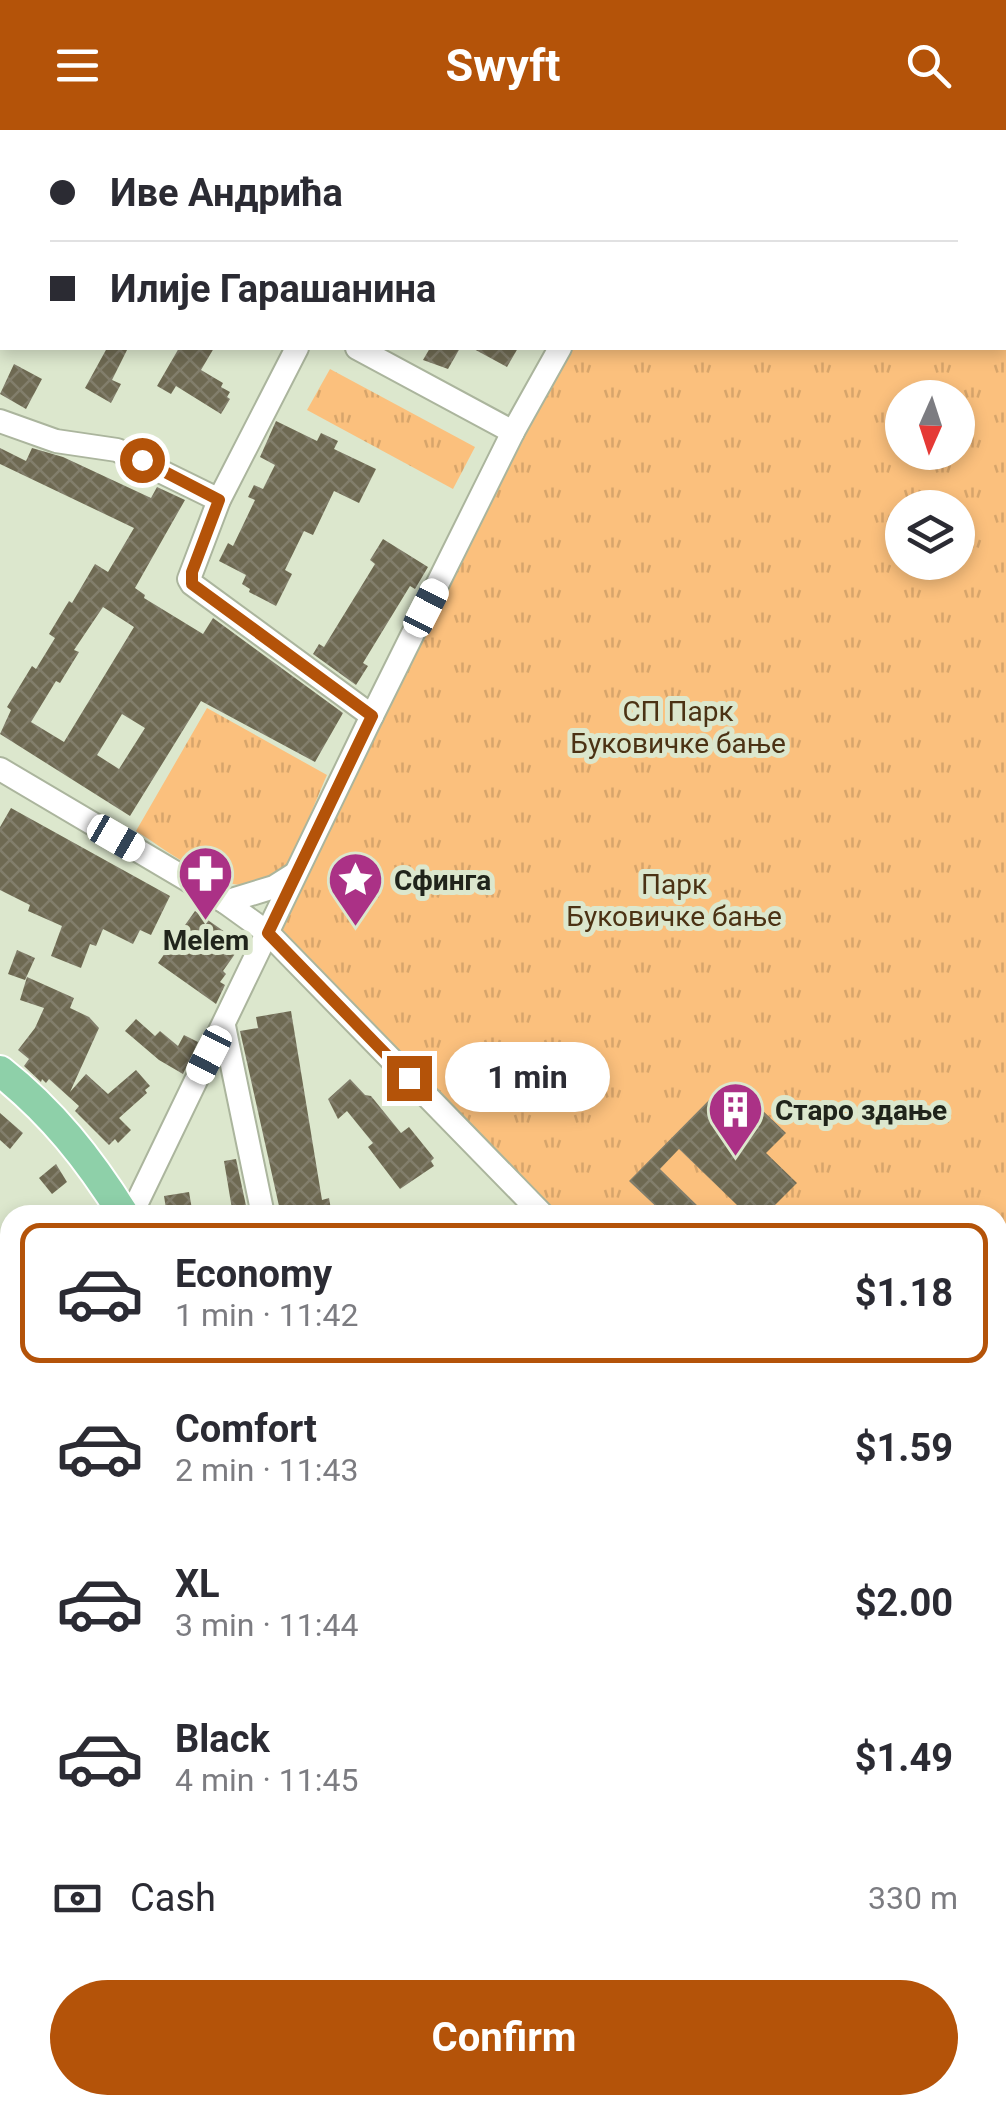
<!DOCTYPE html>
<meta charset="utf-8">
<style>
body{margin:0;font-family:Roboto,sans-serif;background:#f7f7f7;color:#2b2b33;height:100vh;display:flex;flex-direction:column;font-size:38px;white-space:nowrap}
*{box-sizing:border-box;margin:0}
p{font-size:32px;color:#7c7c81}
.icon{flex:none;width:55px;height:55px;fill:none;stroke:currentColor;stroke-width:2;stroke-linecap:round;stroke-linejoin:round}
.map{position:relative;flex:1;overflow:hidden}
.panel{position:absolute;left:0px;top:1075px;width:1008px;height:910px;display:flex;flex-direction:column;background:#fff;border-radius:30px 30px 0 0;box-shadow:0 5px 15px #0003}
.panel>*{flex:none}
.top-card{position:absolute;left:0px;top:0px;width:1008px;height:220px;box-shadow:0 5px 15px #0003;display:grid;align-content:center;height:220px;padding:0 50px;background:#fff}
.needle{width:65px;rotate:183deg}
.fabs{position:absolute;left:885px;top:250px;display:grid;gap:20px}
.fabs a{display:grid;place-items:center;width:90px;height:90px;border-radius:50%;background:#fff;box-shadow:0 5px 15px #0003;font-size:50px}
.end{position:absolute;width:45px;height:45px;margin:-22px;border:12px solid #b45309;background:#fff;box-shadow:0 0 0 5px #fff}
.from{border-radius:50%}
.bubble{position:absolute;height:70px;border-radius:35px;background:#fff;box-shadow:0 5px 15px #0003;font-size:32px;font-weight:700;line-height:70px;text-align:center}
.car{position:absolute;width:30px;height:60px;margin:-30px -15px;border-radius:12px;box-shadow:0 0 8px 2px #0007;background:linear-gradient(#fff 24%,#345 0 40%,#fff 0 76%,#345 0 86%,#fff 0)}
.top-card b{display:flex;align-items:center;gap:35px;height:95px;font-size:38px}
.top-card b+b{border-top:2px solid #e1e1e2}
.top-card i{width:25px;height:25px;background:#2b2b33}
ul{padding:18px 0 0;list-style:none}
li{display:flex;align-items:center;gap:30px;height:140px;margin:0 20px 15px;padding:0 30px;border:5px solid transparent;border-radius:20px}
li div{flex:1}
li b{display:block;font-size:38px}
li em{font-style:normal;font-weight:700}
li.active{border-color:#b45309}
li>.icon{width:90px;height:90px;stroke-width:1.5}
.pay{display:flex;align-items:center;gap:25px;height:110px;padding:0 50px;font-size:38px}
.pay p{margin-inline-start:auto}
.cta{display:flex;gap:20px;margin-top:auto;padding:20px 50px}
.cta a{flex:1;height:115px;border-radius:60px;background:#b45309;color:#fff;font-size:40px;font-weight:700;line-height:115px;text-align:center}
header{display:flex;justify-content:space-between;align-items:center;height:130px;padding:0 50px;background:#b45309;color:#fff;font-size:45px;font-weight:700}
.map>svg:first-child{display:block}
.park{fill:url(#park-tufts);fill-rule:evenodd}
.building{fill:url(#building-cross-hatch);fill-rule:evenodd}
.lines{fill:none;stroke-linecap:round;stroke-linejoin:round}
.minor-casing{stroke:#abb59d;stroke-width:26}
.major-casing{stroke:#fff;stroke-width:34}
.minor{stroke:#fff;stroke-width:22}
.major{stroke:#8ed0a9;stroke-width:30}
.route{stroke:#b45309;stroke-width:12}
.labels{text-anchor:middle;stroke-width:10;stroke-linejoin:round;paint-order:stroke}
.park-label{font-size:28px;fill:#4b3214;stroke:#dce7cd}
.poi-label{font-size:28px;font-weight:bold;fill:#20241b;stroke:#dce7cd;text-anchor:start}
</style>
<header><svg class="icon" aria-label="menu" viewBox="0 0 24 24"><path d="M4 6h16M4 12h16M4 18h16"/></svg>Swyft<svg class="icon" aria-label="search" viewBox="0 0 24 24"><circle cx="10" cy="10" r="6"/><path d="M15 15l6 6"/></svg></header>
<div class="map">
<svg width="1006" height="1985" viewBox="0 0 1006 1985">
<defs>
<pattern id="park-tufts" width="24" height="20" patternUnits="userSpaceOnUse" patternTransform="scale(2.5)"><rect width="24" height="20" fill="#fbc07d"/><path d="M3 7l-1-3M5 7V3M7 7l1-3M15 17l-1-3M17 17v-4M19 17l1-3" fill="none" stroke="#d7a56b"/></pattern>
<pattern id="building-cross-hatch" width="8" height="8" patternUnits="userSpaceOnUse" patternTransform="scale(2.5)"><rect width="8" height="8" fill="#6e6952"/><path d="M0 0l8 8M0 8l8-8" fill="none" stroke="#827e6c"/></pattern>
</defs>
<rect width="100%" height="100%" fill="#dce7cd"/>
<g class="park">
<path d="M 664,0 L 1006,0 L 1006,1536 L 998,1543 L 998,1085 L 543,1085 L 268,803 L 562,218 L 1005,218 L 1005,2 L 663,2 ZM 902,268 L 958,268 L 958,322 L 902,322 ZM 902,378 L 958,378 L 958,432 L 902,432 Z"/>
<polygon points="330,239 475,317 453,359 307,280"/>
<path d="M 207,578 L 327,645 C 316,669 298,720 283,739 C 246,785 172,723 136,701 Z"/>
</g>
<g class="building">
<polygon points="107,218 128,218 112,250 121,254 111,273 85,258"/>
<polygon points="179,218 214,218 201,240 223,253 221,257 230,262 227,267 230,269 221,284 176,256 171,264 157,256"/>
<polygon points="430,218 460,218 448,239 423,230"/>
<polygon points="472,218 518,218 507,237"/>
<polygon points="14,234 42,249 26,279 0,264"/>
<polygon points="276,291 317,311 321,303 338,311 334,319 376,339 359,373 334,361 313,405 304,401 285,440 292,444 276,476 249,462 250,459 242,454 246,445 219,431 228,413 233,416 255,370 248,367 254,355 263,359 275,335 260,327"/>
<path d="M 0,318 L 26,331 L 32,318 L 63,327 L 151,368 L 157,357 L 185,370 L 135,458 L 145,465 L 144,468 L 203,504 L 213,488 L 343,583 L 315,632 L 201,571 L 130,686 L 0,604 L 11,580 L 7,577 L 32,536 L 36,539 L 55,508 L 49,504 L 69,471 L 72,473 L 95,434 L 108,442 L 134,398 L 0,334 ZM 103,477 L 134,497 L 64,612 L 31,592 L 56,551 L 60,553 L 79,522 L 74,520 ZM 122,584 L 145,598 L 119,639 L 97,625 Z"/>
<polygon points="383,409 428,437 415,459 410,456 363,533 368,536 356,555 313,524 319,514 324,517 375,434 370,430"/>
<polygon points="11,678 170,766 151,805 140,800 133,814 103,799 96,816 90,814 81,838 51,826 62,796 28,781 30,775 0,760 0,697"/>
<polygon points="195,781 242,814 223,841 226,844 220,852 225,855 216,874 158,833"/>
<polygon points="17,820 35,828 25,850 8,844"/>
<polygon points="27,847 74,868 70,878 89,887 99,898 70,962 86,944 108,964 136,940 150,956 145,960 147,963 119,988 131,1000 118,1013 115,1009 109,1015 75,981 79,976 49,949 46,953 42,949 41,952 24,936 29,929 18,920 35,898 44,878 20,870"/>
<polygon points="291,881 322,1070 329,1068 332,1085 281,1085 240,901 258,898 256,887"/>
<polygon points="136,889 155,906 160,901 178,916 184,905 198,912 183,944 159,930 125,901"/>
<polygon points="350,949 365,965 371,966 401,1003 409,997 434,1028 431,1031 434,1036 400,1059 368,1017 373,1013 347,981 338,989 328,969"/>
<polygon points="711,968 741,997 760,978 786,1003 766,1023 797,1053 765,1085 730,1085 738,1076 679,1019 660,1039 707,1085 665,1085 629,1051"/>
<polygon points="0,983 23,1003 10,1019 0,1010"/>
<polygon points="236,1029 248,1085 233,1085 224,1031"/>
<polygon points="56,1034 67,1052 52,1064 39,1048"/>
<polygon points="189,1062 193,1085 167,1085 164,1066"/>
</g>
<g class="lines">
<defs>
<g id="minor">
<polyline points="259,0 265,2"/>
<polyline points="488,0 490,2"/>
<polyline points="424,2 427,0"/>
<polyline points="669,2 670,0"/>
<polyline points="0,24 2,26"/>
<polyline points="297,218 219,370 189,449 192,454 372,586"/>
<polyline points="357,218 513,302"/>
<polyline points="0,291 56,311 117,320 219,370"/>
<polyline points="0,639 225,772 268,803 543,1085"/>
<polyline points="225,772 274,757 293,745"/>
<polyline points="224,896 263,1085"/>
<polyline points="131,1085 368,594 513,302 560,218"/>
<polyline points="0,1258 10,1260"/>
<polyline points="998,1545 1006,1537"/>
<polyline points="0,1638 10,1640"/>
<polyline points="0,1759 10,1761"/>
<polyline points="998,1769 1006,1782"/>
<polyline points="0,1922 10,1925"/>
<polyline points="0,1965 10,1943"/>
<polyline points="216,1975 266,1985"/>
<polyline points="364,1975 364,1985"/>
<polyline points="465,1975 473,1985"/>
<polyline points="176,1985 178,1975"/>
<polyline points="270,1985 312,1975"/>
</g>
<g id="major">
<path d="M 0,941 C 52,982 89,1029 124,1085"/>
<polyline points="998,1576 1006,1586"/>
<polyline points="827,1975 827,1985"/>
</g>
</defs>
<use href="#minor" class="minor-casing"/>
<use href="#major" class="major-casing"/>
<use href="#minor" class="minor"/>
<use href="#major" class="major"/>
</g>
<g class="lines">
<polyline class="route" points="142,330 219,370 192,442 192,454 372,586 268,803 409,948"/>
</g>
<defs>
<symbol id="pharmacy-pin" viewBox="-11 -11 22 30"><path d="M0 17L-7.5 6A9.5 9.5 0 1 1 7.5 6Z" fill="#ab3186" stroke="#dce7cd"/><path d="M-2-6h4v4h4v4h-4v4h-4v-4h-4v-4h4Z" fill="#fff"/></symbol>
<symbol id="sight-pin" viewBox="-11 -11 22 30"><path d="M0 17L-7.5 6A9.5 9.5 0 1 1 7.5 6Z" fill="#ab3186" stroke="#dce7cd"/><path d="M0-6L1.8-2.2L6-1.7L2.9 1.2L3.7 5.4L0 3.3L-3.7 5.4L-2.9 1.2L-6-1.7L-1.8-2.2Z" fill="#fff"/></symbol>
<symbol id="building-pin" viewBox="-11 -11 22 30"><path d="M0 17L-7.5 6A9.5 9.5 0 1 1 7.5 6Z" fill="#ab3186" stroke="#dce7cd"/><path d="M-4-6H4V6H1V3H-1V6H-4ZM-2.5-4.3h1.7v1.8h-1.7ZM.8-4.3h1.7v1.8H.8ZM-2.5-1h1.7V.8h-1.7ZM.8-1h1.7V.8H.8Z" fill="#fff"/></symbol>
</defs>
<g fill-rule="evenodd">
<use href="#pharmacy-pin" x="174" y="712" width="63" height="86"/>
<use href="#sight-pin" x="324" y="718" width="63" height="86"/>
<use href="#building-pin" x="704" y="948" width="63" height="86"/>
</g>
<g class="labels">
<g class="park-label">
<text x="678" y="591">СП Парк<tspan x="678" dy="32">Буковичке бање</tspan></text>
<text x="674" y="764">Парк<tspan x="674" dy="32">Буковичке бање</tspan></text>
</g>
<g class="poi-label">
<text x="394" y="760">Сфинга</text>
<text x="206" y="820" text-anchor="middle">Melem</text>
<text x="775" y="990">Старо здање</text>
</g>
</g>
</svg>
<div class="fabs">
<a><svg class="needle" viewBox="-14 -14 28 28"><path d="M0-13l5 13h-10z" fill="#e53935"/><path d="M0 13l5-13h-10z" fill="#7c7c81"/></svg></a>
<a><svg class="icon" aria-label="layers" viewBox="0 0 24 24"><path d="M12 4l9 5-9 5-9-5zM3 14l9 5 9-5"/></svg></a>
</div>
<i class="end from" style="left:142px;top:330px"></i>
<i class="end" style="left:409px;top:948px"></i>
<div class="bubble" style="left:445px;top:912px;width:165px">1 min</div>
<i class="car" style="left:426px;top:478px;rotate:27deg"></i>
<i class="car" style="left:116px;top:708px;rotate:120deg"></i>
<i class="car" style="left:209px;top:925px;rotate:207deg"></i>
<div class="top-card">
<b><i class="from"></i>Иве Андрића</b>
<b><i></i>Илије Гарашанина</b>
</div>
<section class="panel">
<ul>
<li class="active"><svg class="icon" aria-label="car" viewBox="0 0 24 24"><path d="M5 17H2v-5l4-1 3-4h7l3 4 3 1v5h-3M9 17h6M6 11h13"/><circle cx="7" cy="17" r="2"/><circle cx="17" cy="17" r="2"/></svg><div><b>Economy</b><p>1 min · 11:42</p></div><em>$1.18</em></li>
<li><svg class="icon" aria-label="car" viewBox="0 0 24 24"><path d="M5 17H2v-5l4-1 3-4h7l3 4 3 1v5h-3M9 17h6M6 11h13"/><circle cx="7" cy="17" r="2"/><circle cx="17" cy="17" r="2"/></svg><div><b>Comfort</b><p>2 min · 11:43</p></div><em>$1.59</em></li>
<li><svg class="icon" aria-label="car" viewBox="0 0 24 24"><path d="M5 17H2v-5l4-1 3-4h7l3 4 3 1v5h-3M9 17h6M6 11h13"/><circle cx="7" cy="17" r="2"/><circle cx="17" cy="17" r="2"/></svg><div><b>XL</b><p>3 min · 11:44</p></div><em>$2.00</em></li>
<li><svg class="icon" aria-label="car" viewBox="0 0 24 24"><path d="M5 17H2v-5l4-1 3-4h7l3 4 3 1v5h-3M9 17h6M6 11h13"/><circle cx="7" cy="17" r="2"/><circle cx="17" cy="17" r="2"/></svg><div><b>Black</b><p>4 min · 11:45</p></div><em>$1.49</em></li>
</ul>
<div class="pay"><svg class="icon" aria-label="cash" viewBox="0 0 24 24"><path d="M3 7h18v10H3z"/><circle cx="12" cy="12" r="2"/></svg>Cash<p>330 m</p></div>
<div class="cta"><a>Confirm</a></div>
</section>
</div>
